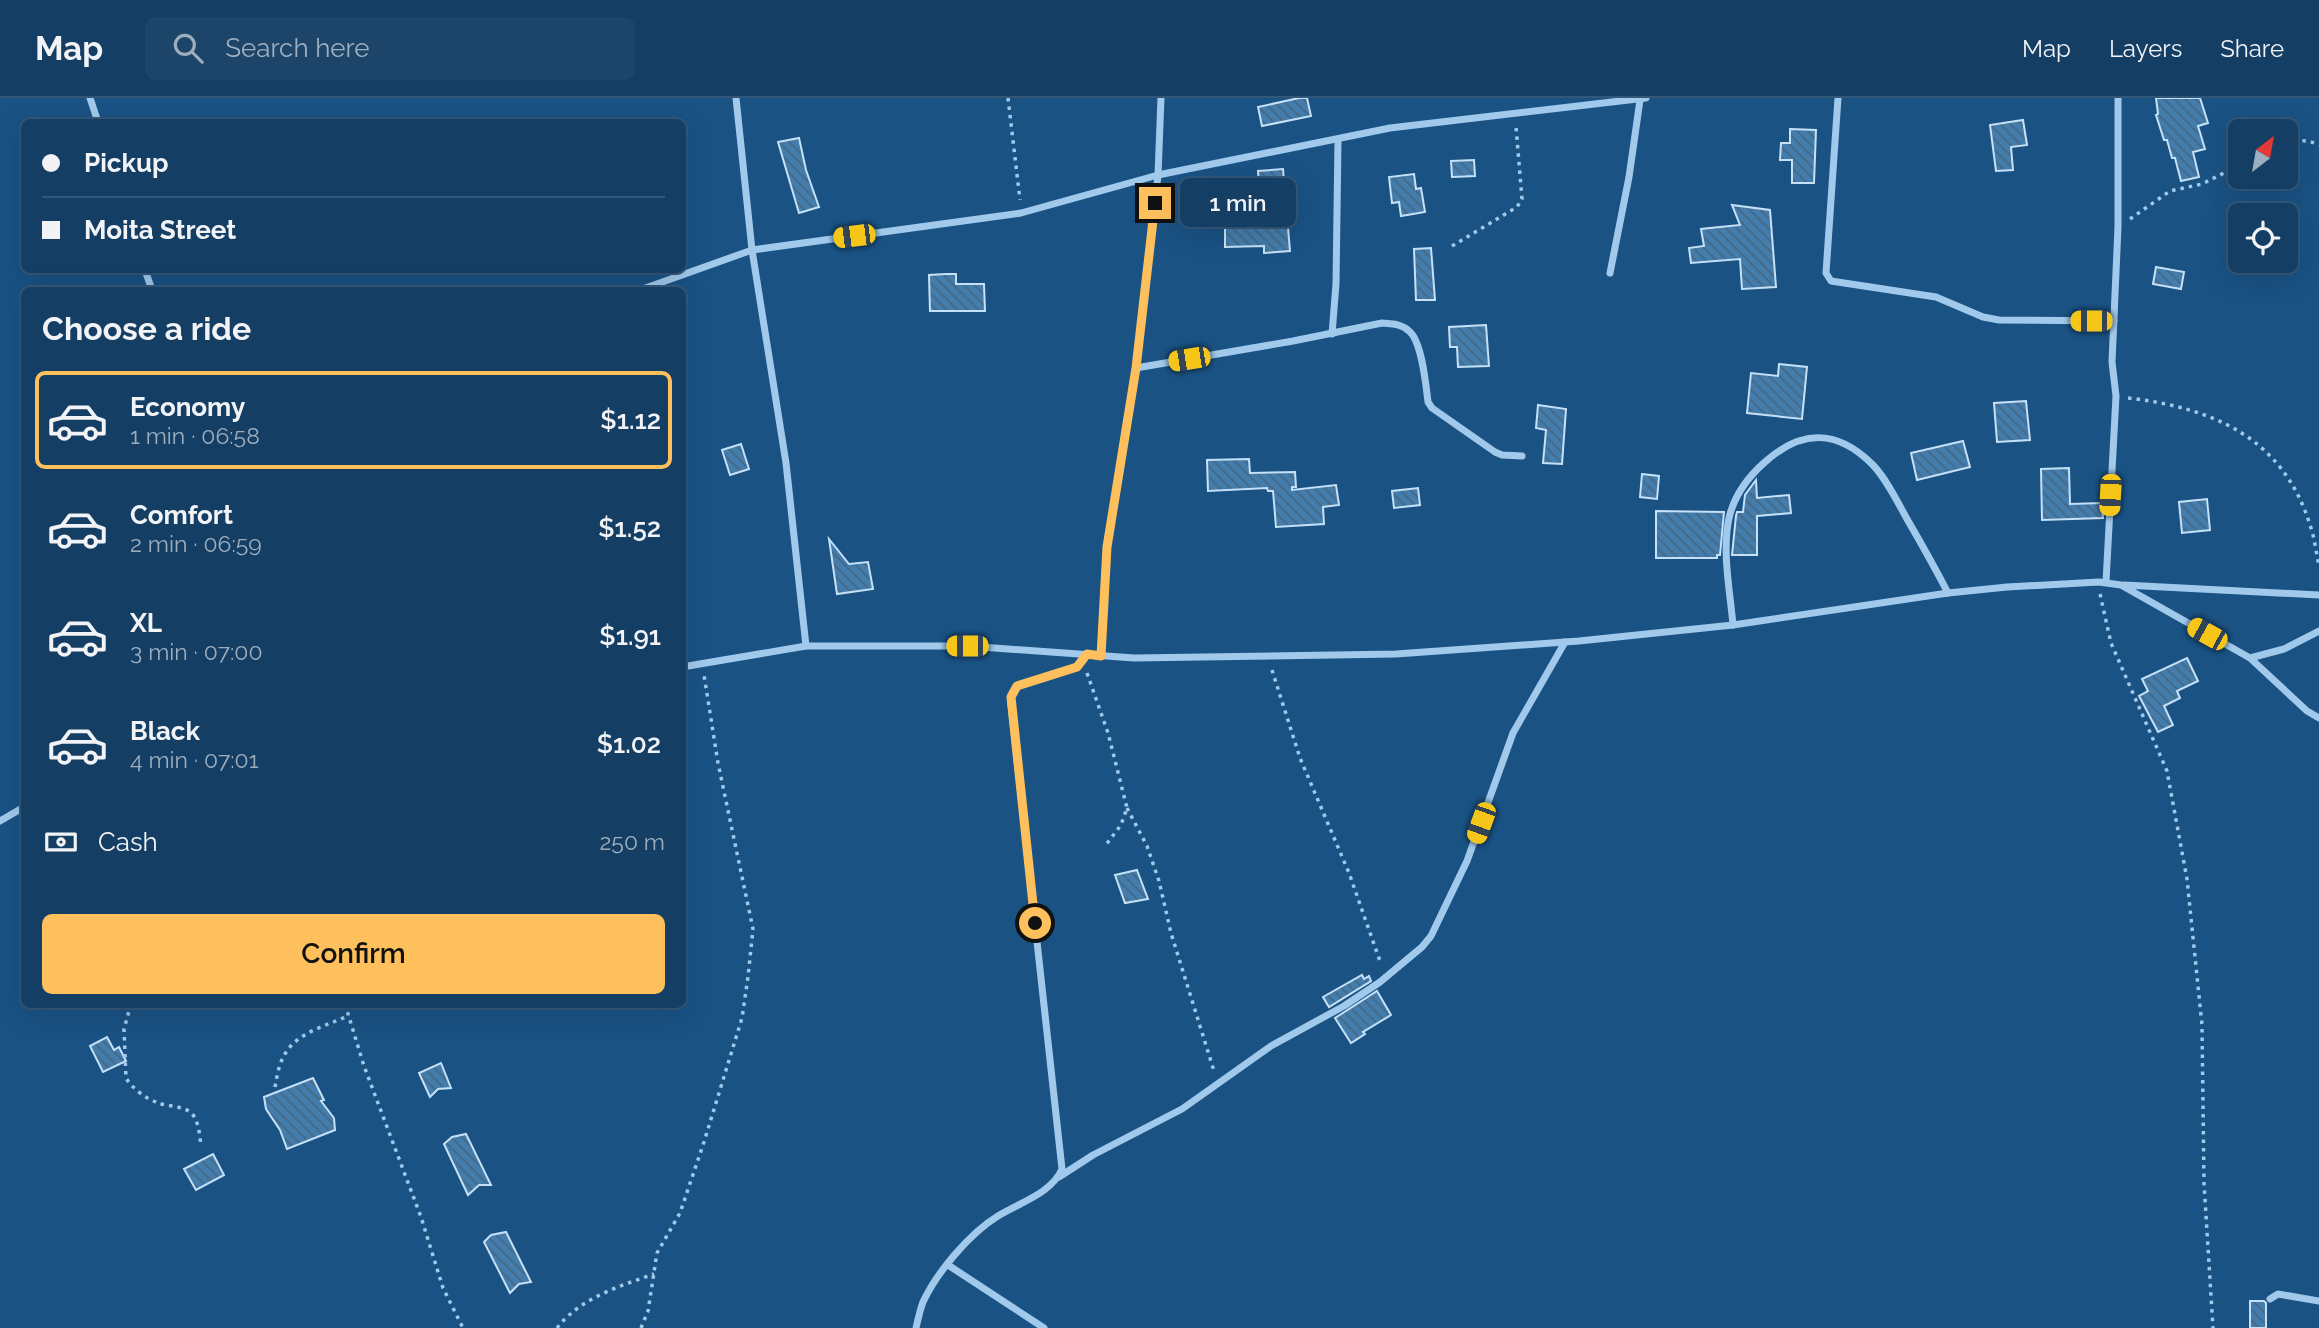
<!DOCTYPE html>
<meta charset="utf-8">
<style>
body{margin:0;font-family:Raleway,sans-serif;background:#1d4569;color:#f1f3f6;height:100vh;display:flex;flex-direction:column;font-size:26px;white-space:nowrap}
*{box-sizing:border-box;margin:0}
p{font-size:23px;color:#9daebe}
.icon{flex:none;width:38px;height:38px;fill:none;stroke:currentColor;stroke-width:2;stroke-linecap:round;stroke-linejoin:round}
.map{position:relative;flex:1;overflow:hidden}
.sheet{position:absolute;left:21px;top:189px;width:665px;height:721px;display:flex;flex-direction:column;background:#143e63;border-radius:10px;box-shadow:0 7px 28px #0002,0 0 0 2px #335778}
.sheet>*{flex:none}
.banner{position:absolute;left:21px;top:21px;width:665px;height:154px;border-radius:10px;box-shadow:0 7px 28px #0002,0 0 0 2px #335778;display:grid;align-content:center;height:154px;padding:0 21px;background:#143e63}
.needle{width:46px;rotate:31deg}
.buttons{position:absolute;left:2228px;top:21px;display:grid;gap:14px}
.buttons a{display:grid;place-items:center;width:70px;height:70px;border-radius:10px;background:#143e63;box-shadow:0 7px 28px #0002,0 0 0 2px #335778;font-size:35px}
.end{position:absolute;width:32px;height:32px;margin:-16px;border:9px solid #fdc05c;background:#111;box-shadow:0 0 0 4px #111}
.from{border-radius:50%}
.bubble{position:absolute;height:49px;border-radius:10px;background:#143e63;box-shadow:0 7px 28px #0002,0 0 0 2px #335778;font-size:23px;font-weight:600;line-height:49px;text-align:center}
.car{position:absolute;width:21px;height:42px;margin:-21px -10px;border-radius:9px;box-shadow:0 0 5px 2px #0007;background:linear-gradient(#f5c518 24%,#345 0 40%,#f5c518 0 76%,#345 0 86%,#f5c518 0)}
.banner b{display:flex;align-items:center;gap:24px;height:66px;font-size:26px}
.banner b+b{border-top:2px solid #335778}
.banner i{width:18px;height:18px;background:#f1f3f6}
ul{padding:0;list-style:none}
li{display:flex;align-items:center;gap:21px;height:98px;margin:0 14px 10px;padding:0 7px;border:4px solid transparent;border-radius:10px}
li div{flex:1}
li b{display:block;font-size:26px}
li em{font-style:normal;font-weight:600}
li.active{border-color:#fdc05c}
li>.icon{width:63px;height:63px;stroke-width:1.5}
h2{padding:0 21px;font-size:32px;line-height:84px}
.pay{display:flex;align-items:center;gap:18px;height:77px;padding:0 21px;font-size:26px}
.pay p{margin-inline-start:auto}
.primary-button{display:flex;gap:14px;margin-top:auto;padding:14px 21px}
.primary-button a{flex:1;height:80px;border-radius:10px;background:#fdc05c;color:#111;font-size:28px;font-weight:600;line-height:80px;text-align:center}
header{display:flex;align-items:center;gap:42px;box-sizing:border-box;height:98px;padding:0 35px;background:#143e63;border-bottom:2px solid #335778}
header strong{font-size:33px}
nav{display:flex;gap:38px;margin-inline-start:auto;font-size:24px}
.search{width:490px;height:63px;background:#1d4569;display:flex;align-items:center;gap:18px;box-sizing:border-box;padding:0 24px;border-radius:10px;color:#9daebe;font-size:26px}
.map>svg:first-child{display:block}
.building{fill:url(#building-back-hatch);stroke:#c5e1f8;stroke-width:2}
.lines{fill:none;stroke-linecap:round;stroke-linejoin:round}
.path{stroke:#a0c9eb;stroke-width:3.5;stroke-dasharray:3.5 5;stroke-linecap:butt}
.minor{stroke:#a0c9eb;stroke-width:7}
.route{stroke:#fdc05c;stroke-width:9}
</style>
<header>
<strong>Map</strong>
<div class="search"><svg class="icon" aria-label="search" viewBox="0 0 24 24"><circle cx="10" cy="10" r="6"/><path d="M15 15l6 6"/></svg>Search here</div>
<nav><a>Map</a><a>Layers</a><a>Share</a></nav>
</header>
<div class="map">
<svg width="2319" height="1230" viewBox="0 0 2319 1230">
<defs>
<pattern id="building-back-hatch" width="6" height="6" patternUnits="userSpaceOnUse" patternTransform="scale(1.75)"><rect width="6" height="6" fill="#437dad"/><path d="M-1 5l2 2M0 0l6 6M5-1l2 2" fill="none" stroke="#476781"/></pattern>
</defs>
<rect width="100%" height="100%" fill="#1a5284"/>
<g class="building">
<polygon points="1299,0 1307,0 1311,18 1262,28 1258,9"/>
<polygon points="2156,0 2200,0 2208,25 2198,28 2205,51 2193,54 2199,79 2181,83 2175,60 2172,60 2167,42 2164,42 2156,17 2158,16"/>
<polygon points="2023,22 2027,47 2011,49 2013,72 1996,73 1990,27"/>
<polygon points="1790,31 1816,32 1814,85 1792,85 1792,62 1780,62 1781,45 1790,45"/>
<polygon points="799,40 806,72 819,109 799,115 778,44"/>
<polygon points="1474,62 1475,78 1452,79 1451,63"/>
<polygon points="1283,71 1290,153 1264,155 1264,148 1225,149 1225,130 1262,130 1258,73"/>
<polygon points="1414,76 1416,91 1421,90 1425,114 1401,118 1399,104 1392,105 1389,79"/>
<polygon points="1732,107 1770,112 1776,189 1742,191 1740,161 1691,165 1689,150 1704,148 1701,131 1740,127"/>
<polygon points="1431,150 1435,202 1416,202 1414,151"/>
<polygon points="2156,169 2184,174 2181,191 2153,186"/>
<polygon points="946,176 956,176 956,186 984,186 985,213 930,213 929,177"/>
<polygon points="1486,227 1489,268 1458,269 1457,249 1450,249 1449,229"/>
<polygon points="1779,266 1807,269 1802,321 1747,315 1751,275 1778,278"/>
<polygon points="2026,303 2030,342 1997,344 1994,305"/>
<polygon points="1538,307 1566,311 1562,366 1543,365 1546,332 1536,330"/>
<polygon points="1963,343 1970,369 1917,382 1911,355"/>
<polygon points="741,346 749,371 730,377 722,352"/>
<polygon points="1249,361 1250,375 1295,374 1296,389 1292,389 1292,392 1336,387 1339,407 1323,409 1324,426 1276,429 1273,393 1268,393 1267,390 1208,393 1207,362"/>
<polygon points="2069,370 2070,406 2102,405 2103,420 2042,422 2041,371"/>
<polygon points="1642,376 1659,378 1657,401 1640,399"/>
<polygon points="1756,382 1757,400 1789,397 1791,415 1757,418 1757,457 1732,457 1736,418 1737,414 1743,414 1745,397"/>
<polygon points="1418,390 1420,407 1394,410 1392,393"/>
<polygon points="2207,401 2210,432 2182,435 2179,404"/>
<polygon points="1656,413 1724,414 1720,457 1717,457 1717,460 1656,460"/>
<polygon points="829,441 849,466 868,464 873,491 837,496"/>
<polygon points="2187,560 2198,583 2177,593 2180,600 2164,608 2173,627 2158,634 2139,598 2148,593 2142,581"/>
<polygon points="1137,772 1148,801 1125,805 1115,777"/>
<polygon points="1362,877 1364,881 1369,878 1371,883 1329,909 1323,899"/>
<polygon points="1377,893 1391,917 1363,934 1365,936 1351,945 1335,920"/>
<polygon points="107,939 114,952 119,949 126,963 103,974 90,948"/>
<polygon points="441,965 451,990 438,991 430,999 419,975"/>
<polygon points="313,980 324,1002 321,1003 334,1020 335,1032 287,1051 280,1032 266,1011 264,999"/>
<polygon points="466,1036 491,1087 479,1087 468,1097 444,1046 452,1039"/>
<polygon points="213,1056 224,1077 196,1092 184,1071"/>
<polygon points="506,1134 531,1184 519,1186 510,1195 484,1144 491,1137"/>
<polygon points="2250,1203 2264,1203 2266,1205 2266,1230 2250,1230"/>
</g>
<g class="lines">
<g class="path">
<polyline points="1008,0 1020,102"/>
<path d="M 2286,47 C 2297,42 2307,41 2319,47"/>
<polyline points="2130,121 2170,93 2202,86 2240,67"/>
<polyline points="1452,148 1517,109 1522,101 1516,29"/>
<path d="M 2128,300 C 2214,310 2284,340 2311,430 C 2315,442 2316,455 2319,467"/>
<polyline points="2100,496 2111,545 2167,673 2187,781 2202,927 2204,1085 2213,1230"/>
<polyline points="1272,572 1300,660 1349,775 1381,866"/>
<polyline points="1087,575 1108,635 1127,710 1121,727 1105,748"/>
<polyline points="1127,710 1147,748 1159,783 1171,835 1214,973"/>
<path d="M 131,906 L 124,931 L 126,980 C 132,990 145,1000 156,1004 C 168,1010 188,1006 195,1020 C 199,1028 200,1039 201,1048"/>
<polyline points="345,906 364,968 421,1119 443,1190 463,1230"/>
<path d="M 275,989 C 277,978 279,965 285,956 C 296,935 328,927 348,918"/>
<path d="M 557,1230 C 580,1200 620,1188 654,1176"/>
<polyline points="641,1230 648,1213 657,1155 680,1115 704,1044 742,920 748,879 753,831 718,665 704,577"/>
</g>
<g class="minor">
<polyline points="90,0 98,24"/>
<polyline points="736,0 752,152 786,365 806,548"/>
<polyline points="1838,0 1826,175 1831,183 1936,199 1983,219 1999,222 2114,223"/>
<polyline points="145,172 152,192"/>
<polyline points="1610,175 1629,79 1640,2"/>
<polyline points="640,192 752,152 1021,115 1158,77 1390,30 1646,0"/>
<polyline points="1332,236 1336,186 1338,42"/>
<path d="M 1136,270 L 1293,243 L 1382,225 C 1392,226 1402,226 1409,233 C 1422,243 1426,288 1428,304 L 1432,310 L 1495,354 L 1502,357 L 1522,358"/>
<polyline points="2106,484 2116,298 2112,264 2118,129 2118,0"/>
<polyline points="2124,487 2319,497"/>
<path d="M 1733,527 C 1730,492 1721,450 1730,416 C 1736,395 1749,378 1765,364 C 1802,331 1837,331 1873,367 C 1887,382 1897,403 1907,421 C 1921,445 1935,470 1948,495"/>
<polyline points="1101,558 1107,449 1136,270 1158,77 1161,0"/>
<polyline points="2250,560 2307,613 2319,620"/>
<polyline points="682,569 806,548 967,548 1134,560 1396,556 1579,543 1733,527 1948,495 2007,489 2099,484 2121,487 2250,560 2284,551 2319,533"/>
<polyline points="0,723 24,709"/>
<polyline points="1059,1079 1093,1057 1182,1011 1271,948 1344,908 1380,884 1422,849 1431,838 1467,763 1513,635 1565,544"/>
<polyline points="948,1167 1044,1230"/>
<polyline points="2270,1201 2278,1196 2319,1203"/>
<path d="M 916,1230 C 918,1221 920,1212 923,1204 C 937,1174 970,1135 998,1118 C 1019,1105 1052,1095 1062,1071 L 1011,607 L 1011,599 L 1017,588 L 1077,569 L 1087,556"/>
</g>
</g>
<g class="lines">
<polyline class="route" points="1035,825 1011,599 1017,588 1077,569 1087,556 1101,558 1107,449 1136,270 1155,105"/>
</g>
</svg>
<div class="buttons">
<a><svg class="needle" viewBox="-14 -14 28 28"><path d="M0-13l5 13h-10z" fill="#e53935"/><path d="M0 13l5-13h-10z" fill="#9daebe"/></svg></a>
<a><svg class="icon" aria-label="locate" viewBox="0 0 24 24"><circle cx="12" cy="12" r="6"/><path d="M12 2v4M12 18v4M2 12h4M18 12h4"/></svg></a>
</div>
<i class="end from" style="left:1035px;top:825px"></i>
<i class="end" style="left:1155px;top:105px"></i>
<div class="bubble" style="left:1180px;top:80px;width:116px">1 min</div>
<i class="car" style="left:854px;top:138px;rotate:263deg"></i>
<i class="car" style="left:2091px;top:223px;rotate:270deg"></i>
<i class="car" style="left:1189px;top:261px;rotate:261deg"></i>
<i class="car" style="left:2110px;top:397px;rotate:183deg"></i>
<i class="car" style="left:2207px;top:536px;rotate:299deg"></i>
<i class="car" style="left:967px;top:548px;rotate:270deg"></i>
<i class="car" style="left:1481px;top:725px;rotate:200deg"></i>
<div class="banner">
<b><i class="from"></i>Pickup</b>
<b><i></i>Moita Street</b>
</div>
<section class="sheet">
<h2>Choose a ride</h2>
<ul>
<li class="active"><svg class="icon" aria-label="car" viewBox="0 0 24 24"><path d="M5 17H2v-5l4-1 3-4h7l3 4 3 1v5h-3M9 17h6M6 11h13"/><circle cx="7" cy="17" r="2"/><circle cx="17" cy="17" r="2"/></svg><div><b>Economy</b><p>1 min · 06:58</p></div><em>$1.12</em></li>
<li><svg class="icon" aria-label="car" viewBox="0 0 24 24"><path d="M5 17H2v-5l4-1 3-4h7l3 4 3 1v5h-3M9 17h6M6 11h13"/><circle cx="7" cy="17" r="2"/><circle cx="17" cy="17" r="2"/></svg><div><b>Comfort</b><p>2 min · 06:59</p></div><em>$1.52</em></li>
<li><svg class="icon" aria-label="car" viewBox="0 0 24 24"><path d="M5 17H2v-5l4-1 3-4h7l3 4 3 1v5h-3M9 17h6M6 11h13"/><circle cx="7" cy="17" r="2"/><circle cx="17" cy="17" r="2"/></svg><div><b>XL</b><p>3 min · 07:00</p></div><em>$1.91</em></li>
<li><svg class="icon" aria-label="car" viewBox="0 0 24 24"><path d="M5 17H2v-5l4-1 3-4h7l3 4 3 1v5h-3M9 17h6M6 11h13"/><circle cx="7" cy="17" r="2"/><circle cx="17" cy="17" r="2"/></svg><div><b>Black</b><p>4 min · 07:01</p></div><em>$1.02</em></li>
</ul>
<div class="pay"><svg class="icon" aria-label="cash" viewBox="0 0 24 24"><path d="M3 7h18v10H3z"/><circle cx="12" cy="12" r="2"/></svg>Cash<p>250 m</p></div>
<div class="primary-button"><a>Confirm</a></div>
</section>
</div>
